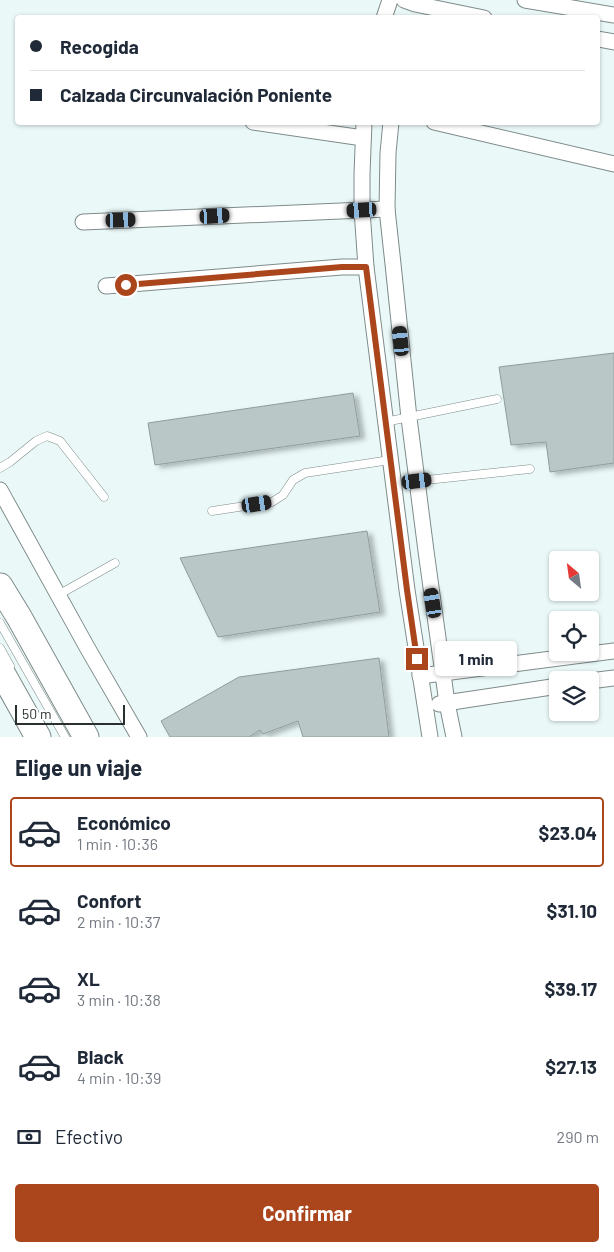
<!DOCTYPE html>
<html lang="es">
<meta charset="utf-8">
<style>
body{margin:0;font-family:Barlow,sans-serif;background:#f6f6f7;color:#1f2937;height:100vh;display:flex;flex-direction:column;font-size:19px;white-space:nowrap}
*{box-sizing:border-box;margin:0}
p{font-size:16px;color:#747a83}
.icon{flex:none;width:28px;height:28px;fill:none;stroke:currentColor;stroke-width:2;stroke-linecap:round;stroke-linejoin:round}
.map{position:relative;height:737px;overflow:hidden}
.drawer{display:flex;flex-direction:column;background:#fff;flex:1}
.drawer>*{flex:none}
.guide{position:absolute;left:15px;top:15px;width:585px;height:110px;border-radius:5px;box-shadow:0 1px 4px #0004;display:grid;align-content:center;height:110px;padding:0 15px;background:#fff}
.needle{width:32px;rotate:331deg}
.fabs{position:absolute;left:549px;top:551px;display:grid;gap:10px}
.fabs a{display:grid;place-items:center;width:50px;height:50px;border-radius:5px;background:#fff;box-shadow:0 1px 4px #0004;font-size:25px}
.scale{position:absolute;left:15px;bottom:12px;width:110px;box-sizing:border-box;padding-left:5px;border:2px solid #2a2f2f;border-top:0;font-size:14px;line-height:18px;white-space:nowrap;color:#2a2f2f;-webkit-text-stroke:4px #fff;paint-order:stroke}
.end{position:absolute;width:22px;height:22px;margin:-11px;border:6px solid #ab451c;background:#fff;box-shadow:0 0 0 2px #fff}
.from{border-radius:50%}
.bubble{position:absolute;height:35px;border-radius:5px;background:#fff;box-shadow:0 1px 4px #0004;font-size:16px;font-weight:700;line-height:35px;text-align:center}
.car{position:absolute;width:15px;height:30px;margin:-15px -8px;border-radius:6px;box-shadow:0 0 4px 1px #0007;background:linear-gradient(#222 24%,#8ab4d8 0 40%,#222 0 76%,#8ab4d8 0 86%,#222 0)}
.guide b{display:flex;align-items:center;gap:18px;height:48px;font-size:19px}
.guide b+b{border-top:1px solid #e0e1e3}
.guide i{width:12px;height:12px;background:#1f2937}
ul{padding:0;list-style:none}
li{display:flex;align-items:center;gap:15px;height:70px;margin:0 10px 8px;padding:0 5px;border:2px solid transparent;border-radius:5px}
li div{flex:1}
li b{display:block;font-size:19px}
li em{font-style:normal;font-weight:700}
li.active{border-color:#ab451c}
li>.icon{width:45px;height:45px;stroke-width:1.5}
h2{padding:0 15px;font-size:22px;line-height:60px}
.pay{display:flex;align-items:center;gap:12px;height:55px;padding:0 15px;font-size:19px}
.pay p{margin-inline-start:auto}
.button{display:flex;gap:10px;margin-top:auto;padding:10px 15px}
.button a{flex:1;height:58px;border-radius:5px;background:#ab451c;color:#fff;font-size:20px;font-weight:700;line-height:58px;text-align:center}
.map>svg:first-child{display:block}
.building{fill:#b9c8c6;stroke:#8f9d9c;filter:url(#shadow)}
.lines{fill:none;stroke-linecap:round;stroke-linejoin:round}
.service-casing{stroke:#7e8b8a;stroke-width:9}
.minor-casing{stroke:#7e8b8a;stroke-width:17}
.trunk-casing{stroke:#7e8b8a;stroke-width:27}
.service{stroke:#fff;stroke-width:8}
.minor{stroke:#fff;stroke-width:15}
.trunk{stroke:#fff;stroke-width:25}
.route{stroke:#ab451c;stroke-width:6}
</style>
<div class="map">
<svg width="614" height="737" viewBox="0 0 614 737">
<defs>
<filter id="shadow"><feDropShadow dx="5" dy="3" stdDeviation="2.5" flood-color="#0004"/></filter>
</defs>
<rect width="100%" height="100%" fill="#eaf9f8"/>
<g class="building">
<polygon points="614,353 614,463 550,472 546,442 511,445 499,367"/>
<polygon points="353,393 360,436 155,465 148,423"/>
<polygon points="367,531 380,612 218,637 180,558"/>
<polygon points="379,658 389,737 303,737 298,721 263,734 260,730 249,737 170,737 161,721 239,677"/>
</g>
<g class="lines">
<defs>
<g id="service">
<polyline points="385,422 497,399"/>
<polyline points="0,468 10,462 36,441 47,436 60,441 104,497"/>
<polyline points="417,481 530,469"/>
<polyline points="212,511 272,502 283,495 293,480 305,473 390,460"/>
<polyline points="58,595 115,563"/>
<polyline points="0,623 65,737"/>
<polyline points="0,648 10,666"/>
</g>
<g id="minor">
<polyline points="404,0 415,4 484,18"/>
<polyline points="525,0 614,15"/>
<polyline points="384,18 390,0"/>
<polyline points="598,39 614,42"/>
<polyline points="253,122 363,138"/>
<polyline points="364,122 362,174 362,210 366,267 407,590 430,737"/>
<polyline points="391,122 388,153 387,209 393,264 409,418 426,551 447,703 454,737"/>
<polyline points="434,122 614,164"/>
<polyline points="83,222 387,209"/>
<polyline points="106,286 342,267 366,267"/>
<polyline points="0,490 88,649 139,737"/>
<polyline points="420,676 614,651"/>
<polyline points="590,681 614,678"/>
<polyline points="439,704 558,686"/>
</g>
<g id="trunk">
<polyline points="0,586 19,617 86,737"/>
<polyline points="0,669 38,737"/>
</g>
</defs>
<use href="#service" class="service-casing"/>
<use href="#minor" class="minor-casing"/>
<use href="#trunk" class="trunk-casing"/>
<use href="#service" class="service"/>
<use href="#minor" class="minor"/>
<use href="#trunk" class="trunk"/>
</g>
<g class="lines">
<polyline class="route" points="126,285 342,267 366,267 407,590 417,659"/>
</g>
</svg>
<div class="fabs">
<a><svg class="needle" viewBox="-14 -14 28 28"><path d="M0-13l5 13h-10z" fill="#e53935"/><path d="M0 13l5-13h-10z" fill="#747a83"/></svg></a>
<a><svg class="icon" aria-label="locate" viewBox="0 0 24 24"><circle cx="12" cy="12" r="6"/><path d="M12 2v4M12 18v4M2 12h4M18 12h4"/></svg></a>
<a><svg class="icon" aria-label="layers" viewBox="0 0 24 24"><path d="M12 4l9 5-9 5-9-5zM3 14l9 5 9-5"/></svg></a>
</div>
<div class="scale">50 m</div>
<i class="end from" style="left:126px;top:285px"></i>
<i class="end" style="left:417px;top:659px"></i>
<div class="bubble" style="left:435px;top:641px;width:82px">1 min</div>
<i class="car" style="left:362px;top:210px;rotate:267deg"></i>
<i class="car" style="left:215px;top:216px;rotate:87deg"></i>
<i class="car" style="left:121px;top:220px;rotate:88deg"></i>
<i class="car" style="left:401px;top:341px;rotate:354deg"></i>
<i class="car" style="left:417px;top:481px;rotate:83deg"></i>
<i class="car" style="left:257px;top:504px;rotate:81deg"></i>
<i class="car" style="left:433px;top:603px;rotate:351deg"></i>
<div class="guide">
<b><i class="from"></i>Recogida</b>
<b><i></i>Calzada Circunvalación Poniente</b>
</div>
</div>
<section class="drawer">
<h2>Elige un viaje</h2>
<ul>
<li class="active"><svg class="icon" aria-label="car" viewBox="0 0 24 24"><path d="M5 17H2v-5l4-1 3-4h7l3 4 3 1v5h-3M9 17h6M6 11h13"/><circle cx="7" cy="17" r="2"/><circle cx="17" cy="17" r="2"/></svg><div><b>Económico</b><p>1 min · 10:36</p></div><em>$23.04</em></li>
<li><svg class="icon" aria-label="car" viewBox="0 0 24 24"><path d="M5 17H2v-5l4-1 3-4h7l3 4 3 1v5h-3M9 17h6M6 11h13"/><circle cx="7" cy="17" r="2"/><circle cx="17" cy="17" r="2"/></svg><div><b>Confort</b><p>2 min · 10:37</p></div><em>$31.10</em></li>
<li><svg class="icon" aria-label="car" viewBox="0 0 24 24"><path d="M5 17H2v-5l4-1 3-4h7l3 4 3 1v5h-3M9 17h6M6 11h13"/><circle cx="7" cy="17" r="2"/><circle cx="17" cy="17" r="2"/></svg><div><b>XL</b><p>3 min · 10:38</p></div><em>$39.17</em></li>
<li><svg class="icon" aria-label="car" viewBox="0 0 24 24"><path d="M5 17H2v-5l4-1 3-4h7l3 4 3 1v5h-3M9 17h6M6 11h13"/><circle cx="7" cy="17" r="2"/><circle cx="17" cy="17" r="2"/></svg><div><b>Black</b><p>4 min · 10:39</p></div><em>$27.13</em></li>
</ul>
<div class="pay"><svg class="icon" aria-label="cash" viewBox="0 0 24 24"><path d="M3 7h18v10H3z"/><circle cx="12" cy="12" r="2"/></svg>Efectivo<p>290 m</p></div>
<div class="button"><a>Confirmar</a></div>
</section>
